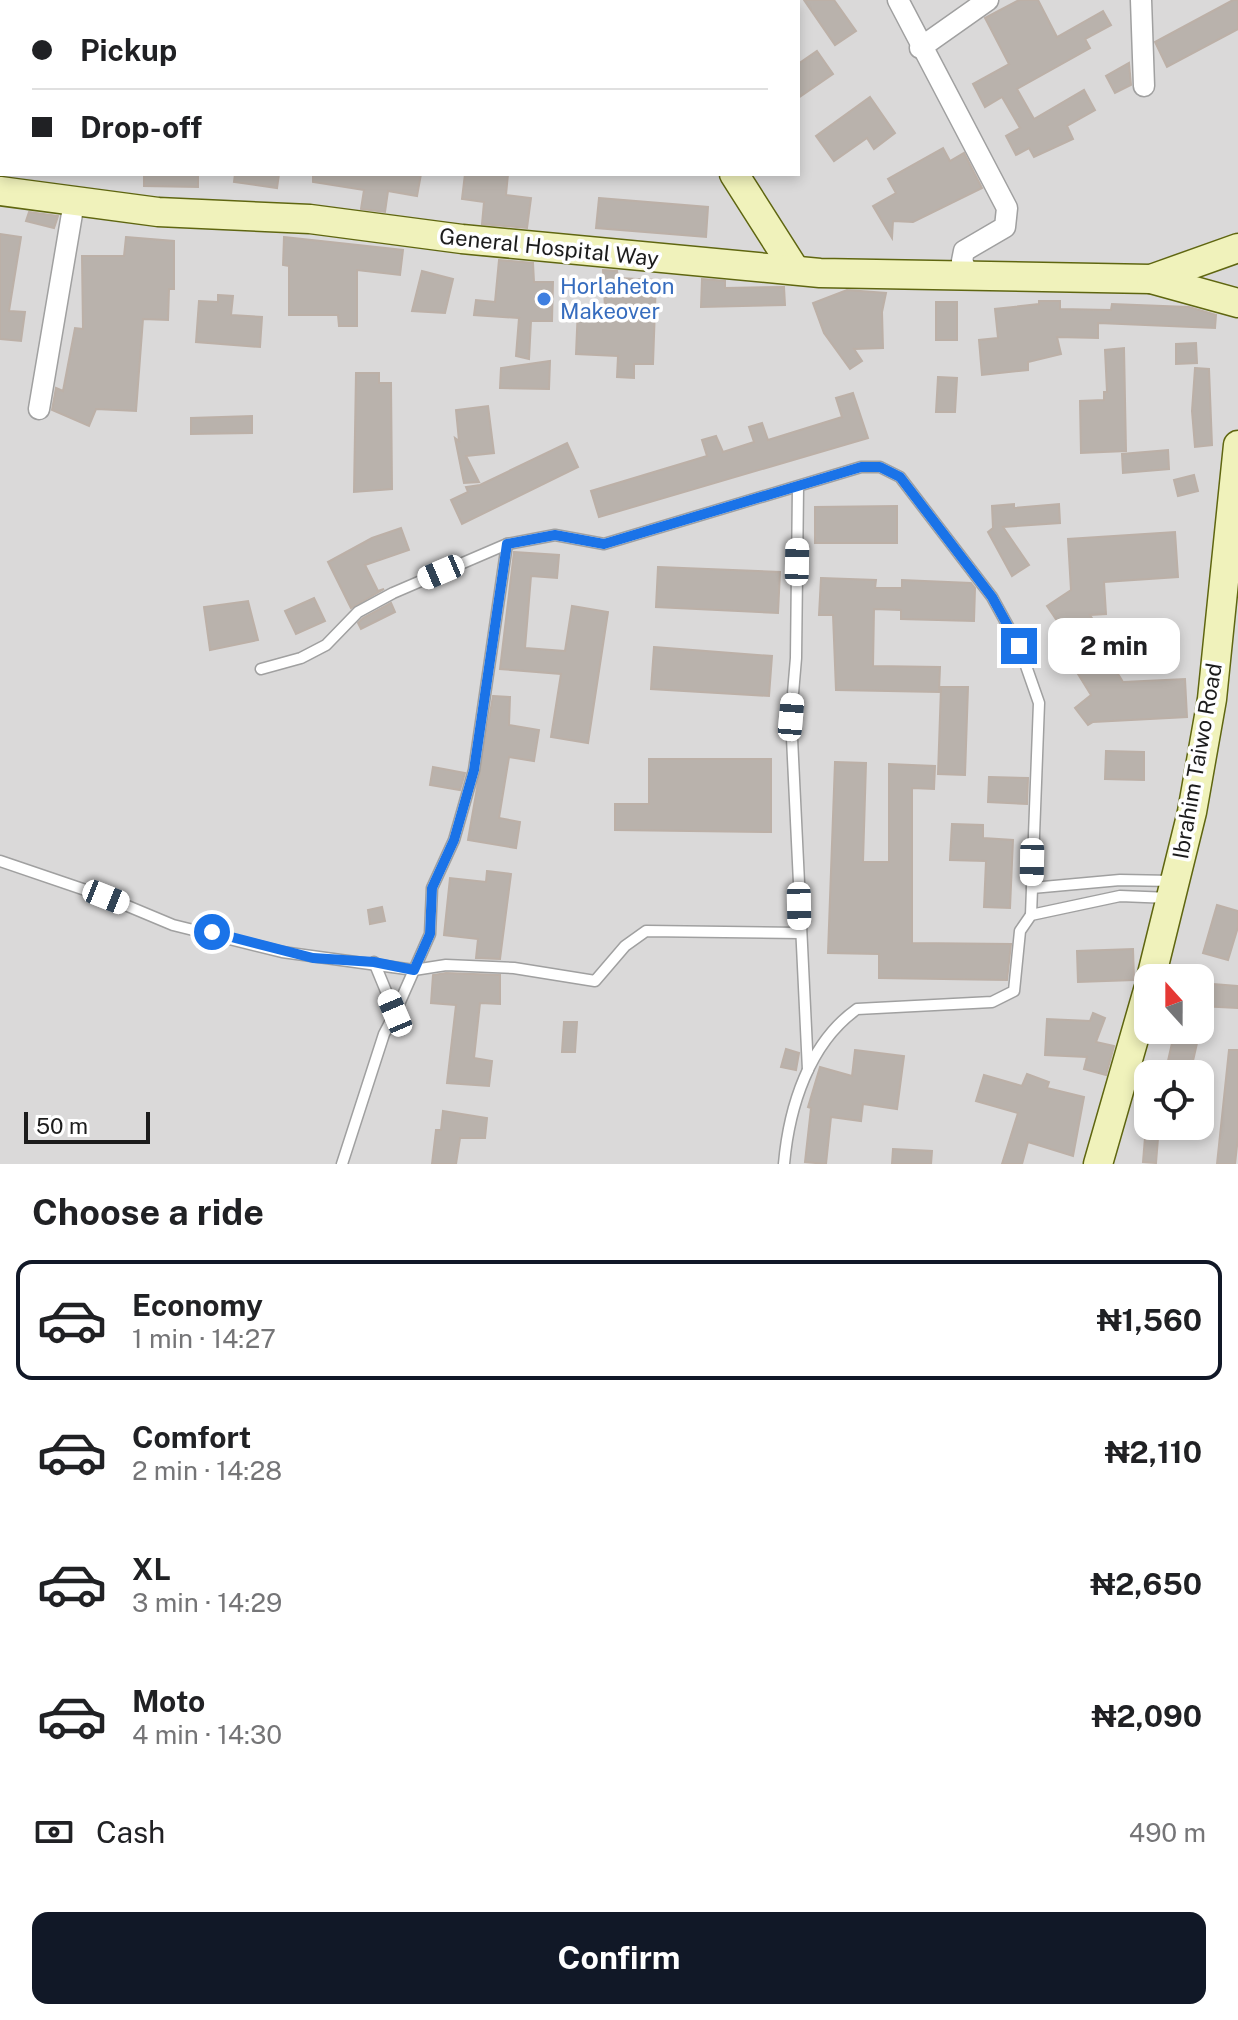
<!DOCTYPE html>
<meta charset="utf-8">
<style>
body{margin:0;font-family:"Public Sans",sans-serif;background:#f6f6f6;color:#202124;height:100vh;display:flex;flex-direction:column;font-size:30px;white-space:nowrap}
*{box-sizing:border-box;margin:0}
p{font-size:26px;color:#757577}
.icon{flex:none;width:44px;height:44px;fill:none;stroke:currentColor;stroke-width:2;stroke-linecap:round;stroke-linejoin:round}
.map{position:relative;height:1164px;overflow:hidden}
.side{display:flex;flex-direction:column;background:#fff;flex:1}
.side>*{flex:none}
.hud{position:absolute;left:0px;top:0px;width:800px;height:176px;box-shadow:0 4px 12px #0003;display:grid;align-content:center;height:176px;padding:0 32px;background:#fff}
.needle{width:52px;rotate:339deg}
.controls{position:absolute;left:1134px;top:964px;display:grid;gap:16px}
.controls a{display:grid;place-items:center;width:80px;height:80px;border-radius:16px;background:#fff;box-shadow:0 4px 12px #0003;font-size:40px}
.scale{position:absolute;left:24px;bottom:20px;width:126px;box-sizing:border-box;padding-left:8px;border:4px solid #1c1c1c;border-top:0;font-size:22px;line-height:28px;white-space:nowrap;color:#1c1c1c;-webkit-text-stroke:6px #fff;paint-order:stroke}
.end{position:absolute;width:36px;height:36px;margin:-18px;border:10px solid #1a73e8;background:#fff;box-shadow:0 0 0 4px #fff}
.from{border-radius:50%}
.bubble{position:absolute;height:56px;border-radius:16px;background:#fff;box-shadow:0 4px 12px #0003;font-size:26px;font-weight:700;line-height:56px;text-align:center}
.car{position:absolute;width:24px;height:48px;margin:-24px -12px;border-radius:10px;box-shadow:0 0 6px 2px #0007;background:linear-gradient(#fff 24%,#345 0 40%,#fff 0 76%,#345 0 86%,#fff 0)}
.hud b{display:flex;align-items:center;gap:28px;height:76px;font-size:30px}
.hud b+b{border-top:2px solid #e0e0e0}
.hud i{width:20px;height:20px;background:#202124}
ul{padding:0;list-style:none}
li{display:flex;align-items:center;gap:24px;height:120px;margin:0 16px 12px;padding:0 16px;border:4px solid transparent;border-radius:16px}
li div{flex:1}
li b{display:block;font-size:30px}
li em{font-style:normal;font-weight:700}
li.current{border-color:#111827}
li>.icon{width:72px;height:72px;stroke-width:1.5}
h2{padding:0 32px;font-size:36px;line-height:96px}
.pay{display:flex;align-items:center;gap:20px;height:88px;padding:0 32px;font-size:30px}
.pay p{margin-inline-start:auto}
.button{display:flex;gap:16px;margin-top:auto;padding:16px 32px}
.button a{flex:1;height:92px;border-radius:16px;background:#111827;color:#fff;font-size:32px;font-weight:700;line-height:92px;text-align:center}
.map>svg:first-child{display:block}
.residential{fill:#dad9d9;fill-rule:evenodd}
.building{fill:#b9b2ac;stroke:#bcb0a7;stroke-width:2}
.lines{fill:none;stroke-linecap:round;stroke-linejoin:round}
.service-casing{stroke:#a0a0a0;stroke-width:13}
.minor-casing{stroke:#a0a0a0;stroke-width:23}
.secondary-casing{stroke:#5f6610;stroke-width:31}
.service{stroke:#fff;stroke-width:10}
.minor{stroke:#fff;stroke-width:20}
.secondary{stroke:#f0f2bb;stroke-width:28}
.route{stroke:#1a73e8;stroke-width:10}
.shop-dot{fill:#3f7fe0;stroke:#fff;stroke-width:3}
.labels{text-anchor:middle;stroke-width:7;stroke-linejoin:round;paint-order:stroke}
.street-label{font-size:22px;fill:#1c1c1c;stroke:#fff}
.shop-label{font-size:22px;fill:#366cbe;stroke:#fff;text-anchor:start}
</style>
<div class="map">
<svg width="1238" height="1164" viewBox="0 0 1238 1164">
<rect width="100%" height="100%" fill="#ece9e3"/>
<path class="residential" d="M 0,0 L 1238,0 L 1238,1164 L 0,1164 ZM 2,2 L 798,2 L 798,174 L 2,174 ZM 1148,978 L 1200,978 L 1200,1030 L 1148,1030 ZM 1148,1074 L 1200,1074 L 1200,1126 L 1148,1126 Z"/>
<g class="building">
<polygon points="804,0 834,0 856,31 835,45"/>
<polygon points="1019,0 1038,0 1057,37 1103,11 1111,25 1085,39 1090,48 1017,89 1034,119 1084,90 1095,110 1067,126 1073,139 1034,157 1029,148 1016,155 1006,136 1020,128 1002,97 985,107 973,84 1009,64 985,18"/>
<polygon points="1233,0 1238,0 1238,29 1167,67 1155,42"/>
<polygon points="817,51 833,74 798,98 798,64"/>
<polygon points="1129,63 1131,85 1115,93 1106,76"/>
<polygon points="870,97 895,133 874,149 867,138 834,161 816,136"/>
<polygon points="943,148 950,161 964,153 982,188 913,222 893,221 892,238 873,206 896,193 888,179"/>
<polygon points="144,174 198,174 198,187 144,186"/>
<polygon points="235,174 279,174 277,188 234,182"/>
<polygon points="313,174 421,174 417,196 388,191 385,212 361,209 364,190 313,182"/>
<polygon points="465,174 508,174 506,195 531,198 527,228 482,224 484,202 462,199"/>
<polygon points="599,198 708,207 706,237 596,228"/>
<polygon points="29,212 58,216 54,228 26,221"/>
<polygon points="0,234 21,237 9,311 25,312 21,341 0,339"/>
<polygon points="126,237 174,241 174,289 169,289 168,320 143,319 136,411 96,409 89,426 52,410 56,388 63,391 75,328 83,329 82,256 124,256"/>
<polygon points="284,237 403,250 400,275 357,270 357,326 339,326 338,315 289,315 289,266 283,265"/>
<polygon points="499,260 533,263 534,282 553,282 552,321 531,321 529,359 516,356 519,318 474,315 476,300 495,302"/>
<polygon points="603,270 617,271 618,278 656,280 653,364 634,364 634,378 617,377 618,356 576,354 578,307 605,308"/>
<polygon points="422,271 453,279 445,313 412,311"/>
<polygon points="702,279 725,281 725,288 784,287 785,305 701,307"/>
<polygon points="847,290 886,293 882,312 883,348 854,349 862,361 850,369 824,333 813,303"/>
<polygon points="218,295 233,296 231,315 262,317 260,347 196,342 199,301 218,302"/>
<polygon points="1039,301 1060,301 1060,309 1111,310 1112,304 1189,307 1216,315 1215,328 1098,323 1098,338 1057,337 1061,354 1028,362 1028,370 982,375 979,340 998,338 995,309 1039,304"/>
<rect x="936" y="302" width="21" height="38"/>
<polygon points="1196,343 1197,363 1176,364 1176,344"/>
<polygon points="1124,348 1126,451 1081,453 1080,401 1104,400 1104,392 1107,392 1105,350"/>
<polygon points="550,361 549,389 500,388 501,368"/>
<polygon points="1195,368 1209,369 1212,445 1195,447 1192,411"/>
<polygon points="356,373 379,373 379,383 391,383 392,489 354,492"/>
<polygon points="938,377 957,378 955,412 936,412"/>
<polygon points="853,393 868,438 599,517 591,491 707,456 702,440 716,436 723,452 754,442 749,427 762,423 768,440 842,417 836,398"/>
<polygon points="488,406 494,453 466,456 479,482 464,483 455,438 459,441 456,410"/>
<polygon points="252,416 252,433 191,434 191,418"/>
<polygon points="567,443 578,467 462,524 451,500 468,492 466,487 480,485"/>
<polygon points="1168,450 1169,469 1123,473 1122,454"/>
<polygon points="1194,475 1198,491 1178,496 1174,480"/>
<polygon points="1014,504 1014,508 1059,504 1060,523 1003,527 1029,565 1012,576 988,532 993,528 992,506"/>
<polygon points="897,506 897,543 815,543 815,507"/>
<polygon points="401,528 409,550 365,565 378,591 384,589 351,608 328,562 372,538"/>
<polygon points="1175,532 1178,577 1104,582 1106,614 1090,615 1105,639 1099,643 1123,682 1185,679 1187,717 1093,722 1088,725 1075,708 1091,695 1057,640 1066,634 1047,606 1071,590 1068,539"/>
<polygon points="514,552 559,555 557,578 531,576 525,648 565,651 572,606 608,612 588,743 551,737 561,674 500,669"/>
<polygon points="658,567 780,572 778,613 656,607"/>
<polygon points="821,578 876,580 875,588 902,588 902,580 971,583 975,588 974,621 901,619 901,610 874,609 873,666 940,667 939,692 836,690 833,615 819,615"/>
<polygon points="314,598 325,621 296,634 285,611"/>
<polygon points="248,601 258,640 210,650 204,607"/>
<polygon points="391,603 395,612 361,629 358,623 363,618"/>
<polygon points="654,647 772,656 769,696 651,689"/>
<polygon points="941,687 968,687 965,775 938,774"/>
<polygon points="493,696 510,697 509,725 539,730 534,761 509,757 499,818 520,822 516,848 468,840"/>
<polygon points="1106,751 1144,752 1144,780 1105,779"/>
<polygon points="649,759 771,759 771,832 615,830 615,804 649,804"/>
<polygon points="835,762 866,763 863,862 889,862 889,764 935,766 934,789 912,788 912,943 1011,944 1007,980 879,978 879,954 828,953"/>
<polygon points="433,767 465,773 460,790 430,785"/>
<polygon points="989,777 1028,778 1027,804 988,802"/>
<polygon points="952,824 983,825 983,838 1013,840 1010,908 984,907 986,861 950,860"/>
<polygon points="487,871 511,874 500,959 476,958 478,939 444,935 450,878 486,882"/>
<polygon points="1217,905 1238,911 1238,927 1228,960 1203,953"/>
<polygon points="382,907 385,921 370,924 368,910"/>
<polygon points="1133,949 1134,980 1078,982 1077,951"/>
<polygon points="446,973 500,975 500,1004 480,1003 474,1058 492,1061 489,1086 447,1083 456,1005 431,1003 433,975"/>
<polygon points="1200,983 1238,986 1238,1008 1200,1006"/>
<polygon points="1093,1013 1105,1018 1096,1042 1114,1046 1106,1075 1084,1069 1087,1057 1045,1055 1047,1019 1090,1021"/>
<polygon points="564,1022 577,1022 575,1052 562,1052"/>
<polygon points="1175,1030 1200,1030 1190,1074 1165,1074"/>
<polygon points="786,1049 799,1053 796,1070 781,1067"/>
<polygon points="855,1050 904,1056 897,1109 863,1104 861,1121 831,1117 826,1164 805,1162 811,1108 808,1107 820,1067 852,1076"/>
<polygon points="1229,1050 1238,1050 1238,1137 1235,1164 1217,1164"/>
<polygon points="1027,1074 1049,1082 1047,1088 1084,1097 1073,1156 1028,1142 1022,1164 1002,1164 1018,1113 976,1101 984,1075 1022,1086"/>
<polygon points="443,1111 487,1118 485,1138 460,1138 456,1164 432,1164 436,1130 441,1130"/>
<polygon points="1146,1125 1159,1126 1156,1163 1143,1162"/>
<polygon points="893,1149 932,1151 931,1164 892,1164"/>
</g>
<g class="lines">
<defs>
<g id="service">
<polyline points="798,487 796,658 791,717 808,1070"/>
<polyline points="261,669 301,658 326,645 358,612 393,593 507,544 555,535 604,544 861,467 880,467 900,477 992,597 1019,646 1039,703 1031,915"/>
<polyline points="0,861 106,897 173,925 282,952 414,970 446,965 514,968 595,981 625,946 646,931 800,933"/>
<polyline points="1032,888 1120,880 1173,881"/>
<polyline points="395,1013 430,934 432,888 454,840 474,770 507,544"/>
<polyline points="342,1164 384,1034 395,1013 374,962"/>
<path d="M 784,1164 C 789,1107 809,1043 857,1009 L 992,1002 L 1014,991 L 1020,931 L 1031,915 L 1120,896 L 1170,898"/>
</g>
<g id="minor">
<polyline points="898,0 1007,208 1005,227 964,251 962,261 969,276"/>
<polyline points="1141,0 1144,86"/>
<polyline points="920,48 988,0"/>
<polyline points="39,409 74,202"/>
</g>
<g id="secondary">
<polyline points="624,0 625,2"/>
<polyline points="734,174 795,270"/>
<polyline points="0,191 158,212 310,219 462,239 820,273 1151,279 1238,248"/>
<polyline points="1151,279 1238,303"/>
<polyline points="1151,978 1192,812 1212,699 1238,445"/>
<polyline points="1098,1164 1148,990"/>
</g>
</defs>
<use href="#service" class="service-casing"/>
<use href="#minor" class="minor-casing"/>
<use href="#secondary" class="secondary-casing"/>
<use href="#service" class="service"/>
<use href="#minor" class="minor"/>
<use href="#secondary" class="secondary"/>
</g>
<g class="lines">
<polyline class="route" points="212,932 313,958 374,962 414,970 430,934 432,888 454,840 474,770 507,544 555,535 604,544 861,467 880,467 900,477 992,597 1019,646"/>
</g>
<circle class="shop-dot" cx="544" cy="299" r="8"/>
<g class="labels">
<g class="street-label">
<text transform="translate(549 247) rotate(6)" y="8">General Hospital Way</text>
<text transform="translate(1197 761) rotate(-80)" y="8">Ibrahim Taiwo Road</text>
</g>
<g class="shop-label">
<text x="560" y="294">Horlaheton<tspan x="560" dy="25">Makeover</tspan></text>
</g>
</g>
</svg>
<div class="controls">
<a><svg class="needle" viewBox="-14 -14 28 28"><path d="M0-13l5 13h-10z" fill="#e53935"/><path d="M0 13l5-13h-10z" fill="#757577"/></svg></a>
<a><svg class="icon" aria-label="locate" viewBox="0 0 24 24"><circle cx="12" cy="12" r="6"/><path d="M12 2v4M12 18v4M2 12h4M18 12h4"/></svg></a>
</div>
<div class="scale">50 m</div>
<i class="end from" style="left:212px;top:932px"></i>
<i class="end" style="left:1019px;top:646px"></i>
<div class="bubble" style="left:1048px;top:618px;width:132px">2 min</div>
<i class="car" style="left:797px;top:562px;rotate:1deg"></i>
<i class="car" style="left:441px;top:572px;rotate:247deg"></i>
<i class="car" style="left:791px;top:717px;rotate:5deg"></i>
<i class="car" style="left:1032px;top:862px;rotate:181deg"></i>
<i class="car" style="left:106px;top:897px;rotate:112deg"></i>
<i class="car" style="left:799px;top:906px;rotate:179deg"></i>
<i class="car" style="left:395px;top:1013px;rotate:337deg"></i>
<div class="hud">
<b><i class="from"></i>Pickup</b>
<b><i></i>Drop-off</b>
</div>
</div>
<section class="side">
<h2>Choose a ride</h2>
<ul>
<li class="current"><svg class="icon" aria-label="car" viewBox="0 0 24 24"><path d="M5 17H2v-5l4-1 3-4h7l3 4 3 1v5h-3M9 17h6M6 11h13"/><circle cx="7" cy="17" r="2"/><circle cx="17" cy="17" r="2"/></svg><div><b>Economy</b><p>1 min · 14:27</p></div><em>₦1,560</em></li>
<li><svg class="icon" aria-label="car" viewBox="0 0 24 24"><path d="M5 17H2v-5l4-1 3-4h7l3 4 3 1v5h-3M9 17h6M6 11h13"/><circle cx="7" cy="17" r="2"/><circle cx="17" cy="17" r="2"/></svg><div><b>Comfort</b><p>2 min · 14:28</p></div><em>₦2,110</em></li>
<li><svg class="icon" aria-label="car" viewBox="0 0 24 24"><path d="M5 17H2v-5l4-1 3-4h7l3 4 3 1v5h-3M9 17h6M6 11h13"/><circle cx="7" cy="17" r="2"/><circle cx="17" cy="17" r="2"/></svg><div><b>XL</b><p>3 min · 14:29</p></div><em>₦2,650</em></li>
<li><svg class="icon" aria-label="car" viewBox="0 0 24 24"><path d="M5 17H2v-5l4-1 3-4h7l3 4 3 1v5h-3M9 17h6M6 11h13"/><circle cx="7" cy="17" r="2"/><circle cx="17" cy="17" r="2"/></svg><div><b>Moto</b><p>4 min · 14:30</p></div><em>₦2,090</em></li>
</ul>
<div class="pay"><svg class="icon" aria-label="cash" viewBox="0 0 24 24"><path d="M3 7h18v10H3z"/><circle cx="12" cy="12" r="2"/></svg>Cash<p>490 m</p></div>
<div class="button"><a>Confirm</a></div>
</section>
